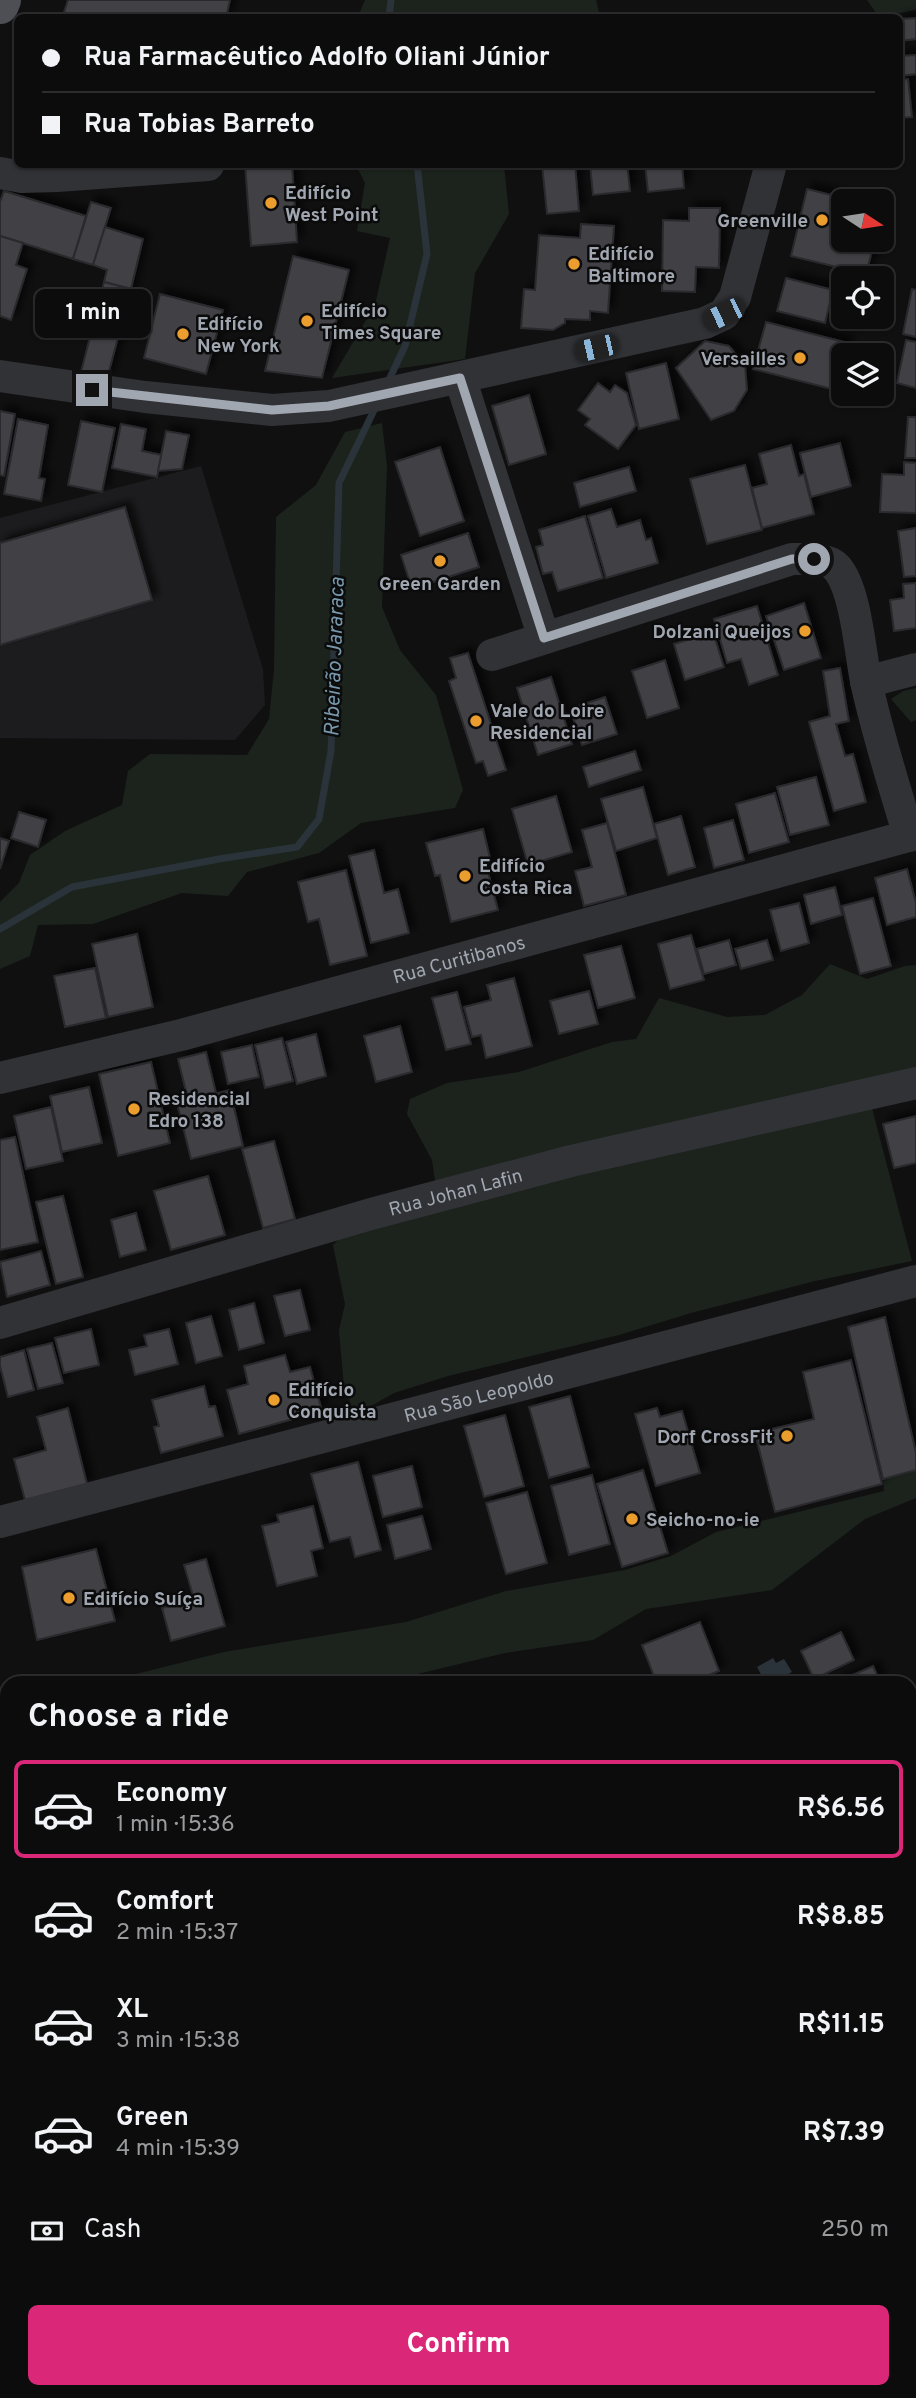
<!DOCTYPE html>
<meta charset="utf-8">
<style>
body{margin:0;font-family:Overpass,sans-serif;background:#151516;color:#f1f3f6;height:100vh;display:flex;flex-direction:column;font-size:26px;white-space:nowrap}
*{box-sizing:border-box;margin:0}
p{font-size:23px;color:#9a9b9d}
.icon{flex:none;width:38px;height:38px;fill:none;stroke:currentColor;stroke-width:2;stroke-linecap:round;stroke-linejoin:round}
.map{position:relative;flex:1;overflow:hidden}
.side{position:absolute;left:0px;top:1676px;width:917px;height:723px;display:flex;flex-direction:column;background:#0c0c0d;border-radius:21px 21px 0 0;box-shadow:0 2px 5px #0004,0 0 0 2px #2c2c2e}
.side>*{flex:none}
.banner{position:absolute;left:14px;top:14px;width:889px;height:154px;border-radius:10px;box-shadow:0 2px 5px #0004,0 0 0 2px #2c2c2e;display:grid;align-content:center;height:154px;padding:0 28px;background:#0c0c0d}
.needle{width:46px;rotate:102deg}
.fabs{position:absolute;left:831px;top:189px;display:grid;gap:14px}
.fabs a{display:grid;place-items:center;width:63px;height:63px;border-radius:10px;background:#0c0c0d;box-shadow:0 2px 5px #0004,0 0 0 2px #2c2c2e;font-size:35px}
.end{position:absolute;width:32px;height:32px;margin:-16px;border:9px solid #a1a7b1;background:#111;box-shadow:0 0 0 4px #111}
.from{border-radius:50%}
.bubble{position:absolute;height:49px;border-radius:10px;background:#0c0c0d;box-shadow:0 2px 5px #0004,0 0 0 2px #2c2c2e;font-size:23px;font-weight:700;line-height:49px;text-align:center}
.car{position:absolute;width:21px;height:42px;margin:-21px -10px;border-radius:9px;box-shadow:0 0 5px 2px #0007;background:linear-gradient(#222 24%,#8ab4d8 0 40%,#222 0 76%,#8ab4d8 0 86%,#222 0)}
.banner b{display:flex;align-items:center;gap:24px;height:66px;font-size:26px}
.banner b+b{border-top:2px solid #2c2c2e}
.banner i{width:18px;height:18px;background:#f1f3f6}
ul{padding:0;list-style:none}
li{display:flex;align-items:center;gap:21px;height:98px;margin:0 14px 10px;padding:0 14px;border:4px solid transparent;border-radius:10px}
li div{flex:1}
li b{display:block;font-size:26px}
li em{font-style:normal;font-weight:700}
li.active{border-color:#db2777}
li>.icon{width:63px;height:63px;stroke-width:1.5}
h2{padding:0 28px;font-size:32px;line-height:84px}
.pay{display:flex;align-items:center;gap:18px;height:77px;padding:0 28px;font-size:26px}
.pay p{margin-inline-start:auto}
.primary-button{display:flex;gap:14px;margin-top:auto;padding:14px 28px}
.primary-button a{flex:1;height:80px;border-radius:10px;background:#db2777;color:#fff;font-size:28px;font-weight:700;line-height:80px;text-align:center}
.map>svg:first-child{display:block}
.built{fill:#1c1c1e}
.green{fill:#1c231d}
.water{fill:#2a3339}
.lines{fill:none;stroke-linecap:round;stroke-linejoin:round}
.stream{stroke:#2a3339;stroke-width:7}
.building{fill:#3f4044;stroke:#2a2a2d;stroke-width:2;filter:url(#shadow)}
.minor{stroke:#313236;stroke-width:32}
.major{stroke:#4d4f55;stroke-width:38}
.route{stroke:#a1a7b1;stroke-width:9}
.poi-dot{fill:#eb9d2e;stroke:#0b0b0c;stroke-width:2.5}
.labels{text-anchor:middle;stroke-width:5;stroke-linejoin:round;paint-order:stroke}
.poi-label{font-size:19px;font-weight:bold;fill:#a1a7b1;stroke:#0b0b0c;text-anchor:start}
.street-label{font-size:19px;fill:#a1a7b1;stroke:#0b0b0c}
.water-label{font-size:21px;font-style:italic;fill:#7898ac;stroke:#0b0b0c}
</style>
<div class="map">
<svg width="916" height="2398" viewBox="0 0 916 2398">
<defs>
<filter id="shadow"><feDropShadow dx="6" dy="-6" stdDeviation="3.5" flood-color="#0009"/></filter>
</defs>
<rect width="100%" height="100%" fill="#101011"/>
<polygon class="built" points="201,466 263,669 265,705 235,740 0,738 0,518"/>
<g class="green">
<polygon points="365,0 596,0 600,17 358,17"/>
<polygon points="867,0 916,0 916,10 879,17"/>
<polygon points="356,165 504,165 509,214 475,273 465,359 332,378 375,305 390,238 357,231 365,183"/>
<polygon points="382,423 387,466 382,607 400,650 436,695 463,790 455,808 361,823 319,853 247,872 228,896 182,893 93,924 38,925 30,956 0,969 0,902 19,883 30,855 65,831 122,805 128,771 150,754 247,755 269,719 274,669 276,517 316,485 345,432"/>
<polygon points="916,688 916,720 911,722 891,699 903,691"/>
<polygon points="830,964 867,979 905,966 916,965 916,1075 872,1108 912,1261 815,1281 691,1313 619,1335 448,1376 394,1393 355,1415 344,1387 339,1330 345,1304 333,1245 354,1225 438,1202 432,1160 407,1114 410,1099 447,1083 519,1072 612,1042 636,1039 659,998 727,1017 765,1015 802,995"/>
<polygon points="916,1470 916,1498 865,1519 772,1590 646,1609 593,1640 505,1653 380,1683 120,1684 128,1676 224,1652 406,1622 506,1591 625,1570 671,1556 716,1532 884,1491 883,1479"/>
<polygon points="7,1759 7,2036 0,2037 0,1760"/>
</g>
<polygon class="water" points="773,1658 776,1663 784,1659 792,1672 778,1680 774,1674 764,1680 757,1667"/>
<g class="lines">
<g class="stream">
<polyline points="389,18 391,0"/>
<polyline points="387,384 405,346 427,254 417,164"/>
<polyline points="0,929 72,887 219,859 297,847 319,819 331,751 339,483 377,404"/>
</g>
</g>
<g class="building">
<polygon points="68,0 230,0 226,18 62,18"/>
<polygon points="916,18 916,39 900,41 900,19"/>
<polygon points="916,55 916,74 900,76 900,56"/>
<polygon points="908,79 912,117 900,118 900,80"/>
<polygon points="245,164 292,164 297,242 251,246"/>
<polygon points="542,164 575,164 579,211 547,214"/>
<polygon points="590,164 627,164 630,191 593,195"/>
<polygon points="645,164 682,164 684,188 648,192"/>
<polygon points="807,189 856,201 844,201 844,240 875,240 866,274 791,256"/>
<polygon points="4,191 86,216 73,259 0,236 0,202"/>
<polygon points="91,202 111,208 93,265 73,259"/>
<polygon points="689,208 720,208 719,268 696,267 695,292 662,291 663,220 689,221"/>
<polygon points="581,224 614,226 608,313 590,311 590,320 565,319 565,323 553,330 521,328 524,289 535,290 539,235 580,238"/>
<polygon points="105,227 143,239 131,289 104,282 107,270 93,265"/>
<polygon points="0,236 23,243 16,265 27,269 11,320 0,316"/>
<polygon points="293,256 349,270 322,378 265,371"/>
<polygon points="786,278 833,290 825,323 777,311"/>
<polygon points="104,282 131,289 107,379 81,372"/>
<polygon points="912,289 916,290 916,337 903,334"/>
<polygon points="160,294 223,310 206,374 144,358"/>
<polygon points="766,322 848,343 836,390 753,369"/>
<polygon points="906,340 916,342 916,388 897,383"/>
<polygon points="705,341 729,346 745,365 747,390 734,411 711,420 676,368"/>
<polygon points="666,363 679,419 639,429 626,373"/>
<polygon points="598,383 610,392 615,385 627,393 636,425 618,449 585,425 590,419 578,410"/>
<polygon points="529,395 546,454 509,465 492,406"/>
<polygon points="0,411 15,414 4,476 0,475"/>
<polygon points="908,417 916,417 916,458 905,458"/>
<polygon points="18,419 48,425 39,478 45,479 41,501 4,494"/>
<polygon points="81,421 115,428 102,492 68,485"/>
<polygon points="121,424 146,429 142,451 162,455 157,477 112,468"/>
<polygon points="166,431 189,435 182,469 158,471"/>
<polygon points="840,443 851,486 811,497 800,453"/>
<polygon points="791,445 799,476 804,474 814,514 762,528 752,488 767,484 759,454"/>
<polygon points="440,447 464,521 420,536 395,462"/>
<polygon points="904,462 916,463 916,513 880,512 882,474 904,475"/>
<polygon points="745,465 762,530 707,544 690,479"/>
<polygon points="629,467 636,491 580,507 574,483"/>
<polygon points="125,507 152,600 0,645 0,543"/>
<polygon points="611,509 617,527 640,520 646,540 651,538 658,563 606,578 588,516"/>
<polygon points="585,516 603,578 558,591 552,572 543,574 536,547 543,545 539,530"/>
<polygon points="916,528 916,576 904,577 898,531"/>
<polygon points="468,533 479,567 412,589 401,555"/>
<polygon points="916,583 916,628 894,631 890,600 904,598 903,584"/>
<polygon points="804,603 821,658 784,670 766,616"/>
<polygon points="757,606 778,675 749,685 741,659 727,663 714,619"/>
<polygon points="713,632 724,667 685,680 674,644"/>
<polygon points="468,653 506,770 488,776 483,761 476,763 449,681 456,678 450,658"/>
<polygon points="665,660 679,708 647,718 632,671"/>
<polygon points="840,668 849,721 836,724 845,756 853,754 866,802 834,811 809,722 830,716 823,671"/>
<polygon points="551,677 572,744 538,755 517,688"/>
<polygon points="605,697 617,734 582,745 572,714 580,711 578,706"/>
<polygon points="635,751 641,770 589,787 583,767"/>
<polygon points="816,777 829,825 790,835 777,787"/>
<polygon points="643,787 657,838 616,851 601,799"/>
<polygon points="775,793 789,842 749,853 736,804"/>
<polygon points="556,796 572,852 528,865 512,809"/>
<polygon points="19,812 46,820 38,847 11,838"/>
<polygon points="681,816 695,867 668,875 654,824"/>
<polygon points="733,820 744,860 714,868 704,828"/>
<polygon points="607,823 626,895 584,906 575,871 592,867 582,830"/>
<polygon points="483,829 491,862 486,864 498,910 451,922 440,875 435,876 426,843"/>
<polygon points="0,838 9,841 0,869"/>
<polygon points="374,850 384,893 398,889 409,933 371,943 349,856"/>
<polygon points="907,869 916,903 916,917 887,925 875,878"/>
<polygon points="346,870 367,956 330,965 319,919 308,922 298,882"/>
<polygon points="835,887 842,915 811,924 804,895"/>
<polygon points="873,898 891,966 860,974 842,906"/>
<polygon points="799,903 809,943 781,951 770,910"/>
<polygon points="137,934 153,1007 108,1017 92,944"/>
<polygon points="691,935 704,980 670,989 658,944"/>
<polygon points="729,940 736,965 704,974 697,949"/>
<polygon points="767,940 773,960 741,969 735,949"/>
<polygon points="621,946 635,998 598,1008 584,955"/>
<polygon points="95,968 106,1018 65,1027 54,976"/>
<polygon points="514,978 532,1046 486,1058 481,1035 472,1037 464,1007 491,1000 487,985"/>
<polygon points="589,991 598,1024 559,1034 550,1001"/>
<polygon points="457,992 471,1044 446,1050 432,998"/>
<polygon points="400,1026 412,1072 376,1082 364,1036"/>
<polygon points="316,1034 326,1076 297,1084 286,1042"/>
<polygon points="282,1038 293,1081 265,1088 255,1045"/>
<polygon points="252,1045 259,1077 228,1084 221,1052"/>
<polygon points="206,1052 216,1093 188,1100 178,1059"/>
<polygon points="151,1062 170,1143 118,1156 99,1074"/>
<polygon points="89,1087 102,1143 62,1152 50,1096"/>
<polygon points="230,1090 243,1146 191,1159 177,1103"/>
<polygon points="51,1107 63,1161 26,1169 14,1116"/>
<polygon points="916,1116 916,1163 894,1168 883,1124"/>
<polygon points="15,1137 38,1242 0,1250 0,1140"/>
<polygon points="274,1141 295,1219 263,1228 242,1149"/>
<polygon points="208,1176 225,1235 171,1250 154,1191"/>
<polygon points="63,1196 83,1277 56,1284 36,1202"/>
<polygon points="136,1213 146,1250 120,1257 111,1220"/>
<polygon points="41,1251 50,1285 7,1297 0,1262"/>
<polygon points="300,1290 310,1330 285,1336 274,1296"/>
<polygon points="254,1303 264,1343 239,1350 229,1310"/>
<polygon points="211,1316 222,1356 196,1363 186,1323"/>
<polygon points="885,1317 916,1453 916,1470 883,1479 848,1327"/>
<polygon points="91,1329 99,1365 64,1373 55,1338"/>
<polygon points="169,1329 178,1364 135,1375 129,1350 147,1346 144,1335"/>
<polygon points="52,1343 63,1383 38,1389 27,1349"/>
<polygon points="24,1350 34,1390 8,1397 0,1366 0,1357"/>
<polygon points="285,1355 290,1372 310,1367 322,1411 239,1434 227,1390 248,1384 244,1366"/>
<polygon points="851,1360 882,1484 775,1512 755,1433 814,1419 803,1372"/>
<polygon points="204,1386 209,1407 215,1406 223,1436 161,1453 154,1427 159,1426 152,1400"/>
<polygon points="570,1396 589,1467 549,1478 529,1407"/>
<polygon points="68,1408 87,1484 25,1500 14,1459 46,1450 37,1417"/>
<polygon points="657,1408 660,1417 682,1411 700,1473 656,1486 635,1414"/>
<polygon points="505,1415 524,1486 484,1497 464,1426"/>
<polygon points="358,1462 381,1550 355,1557 350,1537 330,1542 311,1474"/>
<polygon points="412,1466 422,1507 383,1517 373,1476"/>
<polygon points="643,1470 668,1553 622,1567 597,1484"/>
<polygon points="592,1475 610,1544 569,1555 551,1486"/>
<polygon points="527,1492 547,1563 506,1574 486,1503"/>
<polygon points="313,1506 323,1548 311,1551 317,1576 277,1586 262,1526 279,1522 277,1515"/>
<polygon points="422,1516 431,1549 395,1559 387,1525"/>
<polygon points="96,1549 115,1621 37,1640 22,1567"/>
<polygon points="206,1559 225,1626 171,1641 162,1608 194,1599 184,1565"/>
<polygon points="700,1622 719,1671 687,1684 657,1684 642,1645"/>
<polygon points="841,1632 854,1660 814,1679 801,1651"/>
<polygon points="873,1666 881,1684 832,1684"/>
<polygon points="916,1790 916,1887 910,1876 910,1793"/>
<polygon points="7,2261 7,2282 0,2267 0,2265"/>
<polygon points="910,2316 916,2320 916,2347 912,2352 910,2350"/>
<polygon points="7,2389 7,2392 13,2392 14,2398 0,2398 0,2390"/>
<polygon points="74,2392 133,2392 135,2398 76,2398"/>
<polygon points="232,2392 297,2392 300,2398 221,2398"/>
<polygon points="306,2392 350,2392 339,2398 309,2398"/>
<polygon points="559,2392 608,2392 610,2395 605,2398 562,2398"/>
<polygon points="802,2392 848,2392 848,2393 844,2398 797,2398"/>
</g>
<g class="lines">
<g class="minor">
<polyline points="0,173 22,177 57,176 208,165"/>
<polyline points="0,376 145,397 272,410 329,406 705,323 724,314 735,297 771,164"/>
<polyline points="460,378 544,638"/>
<path d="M 492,655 L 792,559 C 805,559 828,557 837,568 C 856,590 860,652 866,681 C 877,733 894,785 909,836"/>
<polyline points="866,682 916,669"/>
<path id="s1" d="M 0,1078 L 181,1035 L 916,834"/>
<path id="s2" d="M 0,1323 L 371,1214 L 571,1161 L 916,1083"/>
<path id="s3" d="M 0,1522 L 916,1281"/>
<polyline points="910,1749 916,1746"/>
<polyline points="910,2115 916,2111"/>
<polyline points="0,2170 7,2166"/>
<polyline points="190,2392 193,2398"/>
<polyline points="425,2398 437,2392"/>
</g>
<polyline class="major" points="0,5 2,0"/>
</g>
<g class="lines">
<polyline class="route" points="92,390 272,410 329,406 460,378 544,638 792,559 814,559"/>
</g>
<g class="poi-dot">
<circle cx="271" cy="203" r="7"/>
<circle cx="822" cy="220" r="7"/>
<circle cx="574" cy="264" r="7"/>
<circle cx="307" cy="321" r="7"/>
<circle cx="183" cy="334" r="7"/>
<circle cx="800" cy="358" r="7"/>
<circle cx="440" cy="561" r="7"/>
<circle cx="805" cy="631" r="7"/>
<circle cx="476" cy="721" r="7"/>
<circle cx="465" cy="876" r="7"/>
<circle cx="134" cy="1109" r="7"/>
<circle cx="274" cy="1400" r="7"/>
<circle cx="787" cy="1436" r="7"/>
<circle cx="632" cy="1519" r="7"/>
<circle cx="69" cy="1598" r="7"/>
</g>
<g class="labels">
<g class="poi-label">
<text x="285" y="199">Edifício<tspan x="285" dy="22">West Point</tspan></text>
<text x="808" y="227" text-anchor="end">Greenville</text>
<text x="588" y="260">Edifício<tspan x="588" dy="22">Baltimore</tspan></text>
<text x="321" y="317">Edifício<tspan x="321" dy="22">Times Square</tspan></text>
<text x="197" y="330">Edifício<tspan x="197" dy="22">New York</tspan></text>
<text x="786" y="365" text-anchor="end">Versailles</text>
<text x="440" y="590" text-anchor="middle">Green Garden</text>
<text x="791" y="638" text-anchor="end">Dolzani Queijos</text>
<text x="490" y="717">Vale do Loire<tspan x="490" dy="22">Residencial</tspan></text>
<text x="479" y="872">Edifício<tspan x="479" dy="22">Costa Rica</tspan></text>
<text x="148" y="1105">Residencial<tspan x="148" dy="22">Edro 138</tspan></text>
<text x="288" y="1396">Edifício<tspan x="288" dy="22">Conquista</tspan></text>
<text x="773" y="1443" text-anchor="end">Dorf CrossFit</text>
<text x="646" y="1526">Seicho-no-ie</text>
<text x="83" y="1605">Edifício Suíça</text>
</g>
<g class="street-label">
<text dy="7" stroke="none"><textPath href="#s1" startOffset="474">Rua Curitibanos</textPath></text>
<text dy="7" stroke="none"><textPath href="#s2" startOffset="474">Rua Johan Lafin</textPath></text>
<text dy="7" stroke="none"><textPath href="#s3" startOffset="495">Rua São Leopoldo</textPath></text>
</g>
<g class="water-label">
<text transform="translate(334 657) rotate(-88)" y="7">Ribeirão Jararaca</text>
</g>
</g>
</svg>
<div class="fabs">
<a><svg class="needle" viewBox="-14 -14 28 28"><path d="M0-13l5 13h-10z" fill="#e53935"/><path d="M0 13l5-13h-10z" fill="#9a9b9d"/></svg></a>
<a><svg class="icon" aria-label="locate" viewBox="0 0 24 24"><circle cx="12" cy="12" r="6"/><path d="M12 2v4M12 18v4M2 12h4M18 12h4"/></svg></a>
<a><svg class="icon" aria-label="layers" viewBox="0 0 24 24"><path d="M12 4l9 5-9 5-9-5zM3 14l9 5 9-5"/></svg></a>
</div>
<i class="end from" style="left:814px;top:559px"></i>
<i class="end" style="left:92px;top:390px"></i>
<div class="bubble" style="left:35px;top:289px;width:116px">1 min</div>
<i class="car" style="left:724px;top:314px;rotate:244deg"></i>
<i class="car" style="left:596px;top:348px;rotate:257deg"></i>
<div class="banner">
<b><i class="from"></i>Rua Farmacêutico Adolfo Oliani Júnior</b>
<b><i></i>Rua Tobias Barreto</b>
</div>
<section class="side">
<h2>Choose a ride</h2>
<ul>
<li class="active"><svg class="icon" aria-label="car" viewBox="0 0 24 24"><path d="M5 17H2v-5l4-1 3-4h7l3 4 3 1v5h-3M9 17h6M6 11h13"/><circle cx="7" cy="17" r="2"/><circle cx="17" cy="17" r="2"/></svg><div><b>Economy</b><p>1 min · 15:36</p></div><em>R$6.56</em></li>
<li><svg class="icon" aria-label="car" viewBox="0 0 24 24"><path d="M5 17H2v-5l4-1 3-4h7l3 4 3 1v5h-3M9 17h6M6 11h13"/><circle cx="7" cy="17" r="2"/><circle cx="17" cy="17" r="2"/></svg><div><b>Comfort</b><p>2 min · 15:37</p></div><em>R$8.85</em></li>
<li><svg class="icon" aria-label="car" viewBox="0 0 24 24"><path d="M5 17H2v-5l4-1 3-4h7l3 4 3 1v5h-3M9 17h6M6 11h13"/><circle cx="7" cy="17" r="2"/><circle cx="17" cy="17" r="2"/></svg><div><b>XL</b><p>3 min · 15:38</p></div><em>R$11.15</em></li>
<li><svg class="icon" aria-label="car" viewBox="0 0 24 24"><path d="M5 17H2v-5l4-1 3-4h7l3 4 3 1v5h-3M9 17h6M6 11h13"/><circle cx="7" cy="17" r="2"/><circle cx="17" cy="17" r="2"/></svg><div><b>Green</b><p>4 min · 15:39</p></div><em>R$7.39</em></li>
</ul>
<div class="pay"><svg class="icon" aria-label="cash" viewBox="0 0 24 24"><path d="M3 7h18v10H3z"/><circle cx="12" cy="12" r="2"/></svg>Cash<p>250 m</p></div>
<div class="primary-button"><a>Confirm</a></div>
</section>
</div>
